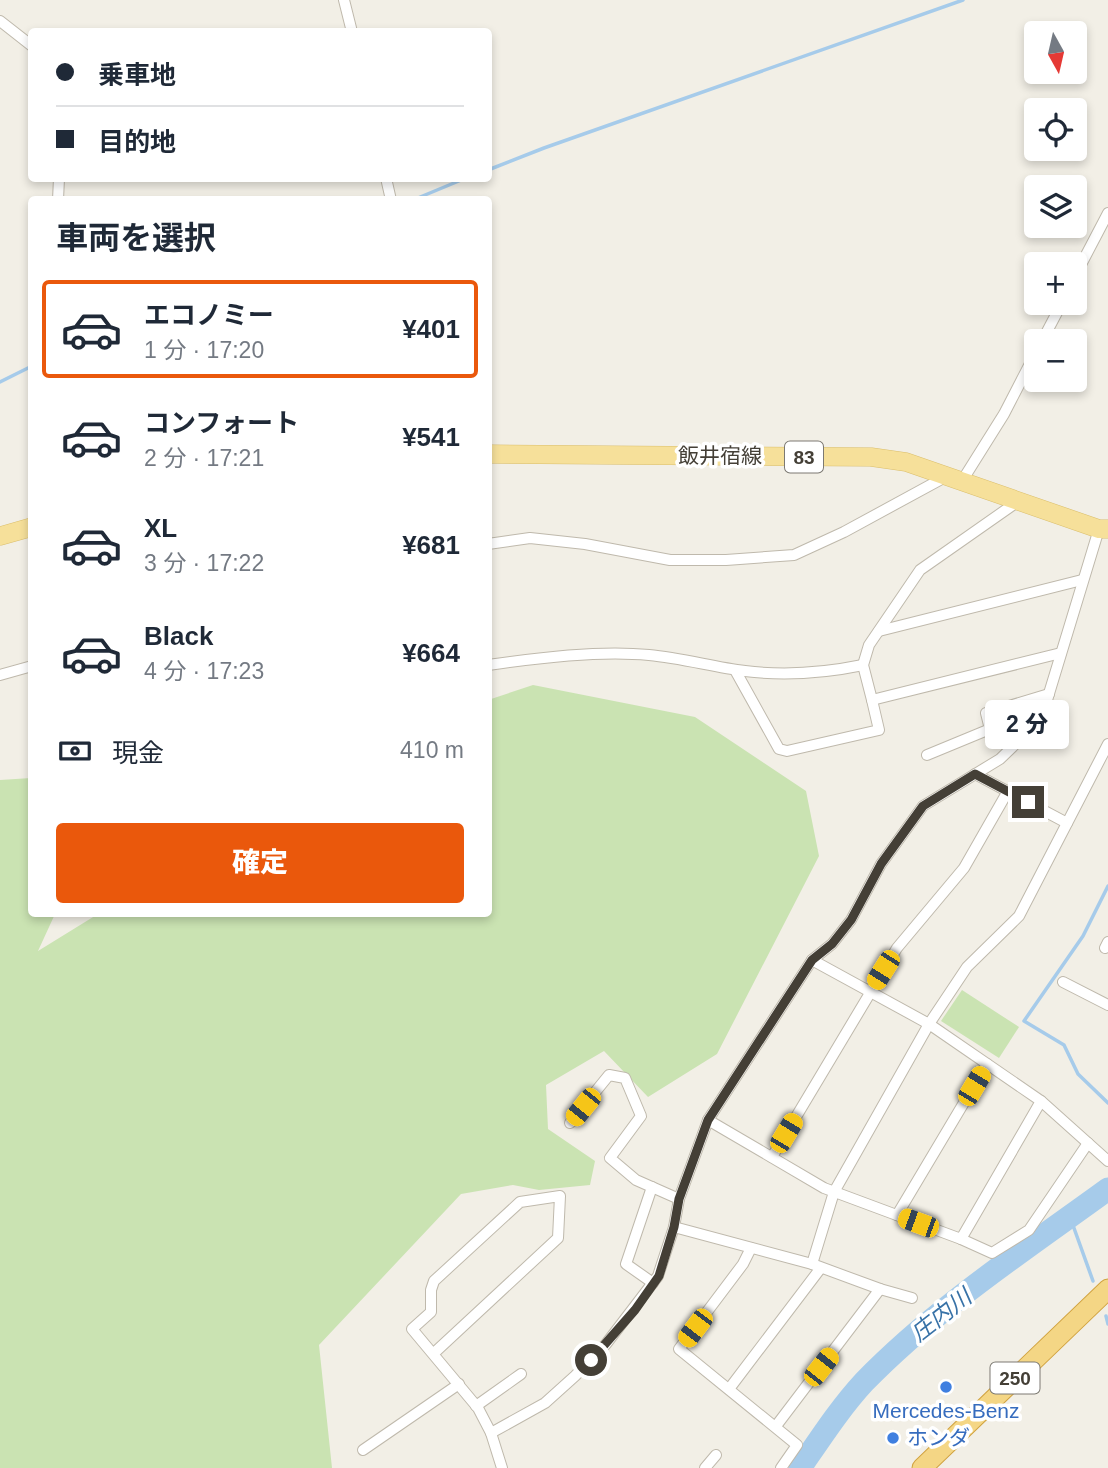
<!DOCTYPE html>
<html lang="ja">
<meta charset="utf-8">
<style>
body{margin:0;font-family:Arial,"Noto Sans JP",sans-serif;background:#f2f2f3;color:#1f2937;height:100vh;display:flex;flex-direction:column;font-size:26px;white-space:nowrap}
*{box-sizing:border-box;margin:0}
p{font-size:23px;color:#747a83}
.icon{flex:none;width:38px;height:38px;fill:none;stroke:currentColor;stroke-width:2;stroke-linecap:round;stroke-linejoin:round}
.map{position:relative;flex:1;overflow:hidden}
.side{position:absolute;left:28px;top:196px;width:464px;height:721px;display:flex;flex-direction:column;background:#fff;border-radius:7px;box-shadow:0 4px 10px #0003}
.side>*{flex:none}
.guide{position:absolute;left:28px;top:28px;width:464px;height:154px;border-radius:7px;box-shadow:0 4px 10px #0003;display:grid;align-content:center;height:154px;padding:0 28px;background:#fff}
.needle{width:46px;rotate:172deg}
.fabs{position:absolute;left:1024px;top:21px;display:grid;gap:14px}
.fabs a{display:grid;place-items:center;width:63px;height:63px;border-radius:7px;background:#fff;box-shadow:0 4px 10px #0003;font-size:35px}
.end{position:absolute;width:32px;height:32px;margin:-16px;border:9px solid #443f36;background:#fff;box-shadow:0 0 0 4px #fff}
.from{border-radius:50%}
.bubble{position:absolute;height:49px;border-radius:7px;background:#fff;box-shadow:0 4px 10px #0003;font-size:23px;font-weight:800;line-height:49px;text-align:center}
.car{position:absolute;width:21px;height:42px;margin:-21px -10px;border-radius:9px;box-shadow:0 0 5px 2px #0007;background:linear-gradient(#f5c518 24%,#345 0 40%,#f5c518 0 76%,#345 0 86%,#f5c518 0)}
.guide b{display:flex;align-items:center;gap:24px;height:66px;font-size:26px}
.guide b+b{border-top:2px solid #e0e1e3}
.guide i{width:18px;height:18px;background:#1f2937}
ul{padding:0;list-style:none}
li{display:flex;align-items:center;gap:21px;height:98px;margin:0 14px 10px;padding:0 14px;border:4px solid transparent;border-radius:7px}
li div{flex:1}
li b{display:block;font-size:26px}
li em{font-style:normal;font-weight:800}
li.active{border-color:#ea580c}
li>.icon{width:63px;height:63px;stroke-width:1.5}
h2{padding:0 28px;font-size:32px;line-height:84px}
.pay{display:flex;align-items:center;gap:18px;height:77px;padding:0 28px;font-size:26px}
.pay p{margin-inline-start:auto}
.action{display:flex;gap:14px;margin-top:auto;padding:14px 28px}
.action a{flex:1;height:80px;border-radius:7px;background:#ea580c;color:#fff;font-size:28px;font-weight:800;line-height:80px;text-align:center}
.map>svg:first-child{display:block}
.green{fill:#cae3b2}
.lines{fill:none;stroke-linecap:round;stroke-linejoin:round}
.stream{stroke:#a6cbea;stroke-width:3.5}
.river{stroke:#a6cbea;stroke-width:23}
.minor-casing{stroke:#bfb9ac;stroke-width:12}
.primary-casing{stroke:#dabe6c;stroke-width:19}
.trunk-casing{stroke:#d1a341;stroke-width:21}
.minor{stroke:#fff;stroke-width:10}
.primary{stroke:#f6e09a;stroke-width:18}
.trunk{stroke:#f4d685;stroke-width:19}
.route{stroke:#443f36;stroke-width:9}
.shop-dot{fill:#3f7fe0;stroke:#fff;stroke-width:2.5}
.labels{text-anchor:middle;stroke-width:7;stroke-linejoin:round;paint-order:stroke}
.shield{fill:#fff;stroke:#7c7972;stroke-width:2}
.shield-label{font-size:19px;font-weight:bold;fill:#443f36}
.street-label{font-size:21px;fill:#443f36;stroke:#fff}
.shop-label{font-size:21px;fill:#366cbe;stroke:#fff}
.water-label{font-size:23px;font-style:italic;fill:#3872a7;stroke:#fff}
</style>
<div class="map">
<svg width="1108" height="1468" viewBox="0 0 1108 1468">
<rect width="100%" height="100%" fill="#f2efe6"/>
<g class="green">
<polygon points="533,685 695,717 806,791 819,856 717,1054 648,1097 604,1051 546,1085 548,1129 595,1161 590,1185 539,1190 513,1185 461,1194 319,1345 332,1468 0,1468 0,780 31,778 32,914 55,914 38,951 98,914 488,914 488,700"/>
<polygon points="962,990 1019,1027 999,1058 941,1021"/>
</g>
<g class="lines">
<g class="stream">
<polyline points="488,170 544,148 963,0"/>
<polyline points="413,200 466,178"/>
<polyline points="0,382 32,366"/>
<polyline points="1108,886 1083,936 1024,1021 1064,1045 1078,1074 1108,1103"/>
<polyline points="1070,1217 1093,1281"/>
<polyline points="1106,1316 1108,1324"/>
</g>
<path class="river" d="M 800,1468 C 820,1439 840,1408 864,1382 C 936,1308 1024,1250 1108,1189"/>
<defs>
<g id="minor">
<polyline points="344,0 352,32"/>
<polyline points="0,21 32,46"/>
<polyline points="386,178 391,200"/>
<polyline points="58,200 59,178"/>
<polyline points="1074,278 1108,213"/>
<polyline points="1042,341 1062,303"/>
<polyline points="962,481 1004,414 1036,352"/>
<polyline points="1017,502 920,570 869,645 863,665 872,700 1061,653"/>
<polyline points="488,544 530,538 585,544 670,560 726,560 794,555 844,532 947,476"/>
<polyline points="879,631 1082,580"/>
<path d="M 488,665 C 538,658 599,650 649,655 C 682,658 713,667 745,671 C 784,676 824,673 863,665"/>
<polyline points="735,670 779,749 787,751 879,730 872,700"/>
<polyline points="0,675 32,666"/>
<polyline points="927,755 990,729 986,713 1049,694"/>
<polyline points="975,774 1067,823"/>
<polyline points="1105,948 1108,942"/>
<polyline points="812,960 929,1024 1041,1101 1108,1161"/>
<polyline points="1063,982 1108,1005"/>
<polyline points="1041,1101 961,1239 824,1188 708,1120 812,960 832,944 851,920 881,864 923,806 1000,759 1034,726 1044,710 1099,529"/>
<polyline points="570,1123 609,1075 625,1078 641,1116 610,1158 636,1180 679,1199"/>
<polyline points="772,1157 897,948 964,868 1008,791"/>
<polyline points="652,1187 626,1264 653,1283"/>
<polyline points="897,1215 987,1064"/>
<polyline points="674,1227 812,1264 880,1289 776,1426"/>
<polyline points="961,1239 992,1253 1029,1230 1088,1143"/>
<polyline points="751,1248 743,1264 679,1349 797,1445 781,1468"/>
<polyline points="812,1264 834,1192 929,1024 967,967 1019,916 1108,744"/>
<polyline points="880,1289 912,1298"/>
<polyline points="433,1354 558,1238 560,1196 520,1202 434,1281 431,1290 431,1312 412,1329 478,1408 491,1433 502,1468"/>
<polyline points="729,1389 820,1269"/>
<polyline points="476,1406 521,1374"/>
<polyline points="491,1433 545,1403 575,1376 606,1344 658,1276 674,1227 679,1199 708,1120"/>
<polyline points="363,1450 459,1384"/>
<polyline points="705,1468 716,1455"/>
</g>
<g id="primary">
<polyline points="488,454 871,457 906,462 1099,529 1108,529"/>
<polyline points="0,536 32,527"/>
</g>
<polyline id="trunk" points="922,1468 1108,1289"/>
</defs>
<use href="#minor" class="minor-casing"/>
<use href="#primary" class="primary-casing"/>
<use href="#trunk" class="trunk-casing"/>
<use href="#minor" class="minor"/>
<use href="#primary" class="primary"/>
<use href="#trunk" class="trunk"/>
</g>
<g class="lines">
<polyline class="route" points="591,1360 635,1310 659,1276 674,1227 679,1199 708,1120 812,960 832,944 851,920 881,864 923,806 975,774 1028,802"/>
</g>
<g class="shop-dot">
<circle cx="946" cy="1387" r="7"/>
<circle cx="893" cy="1438" r="7"/>
</g>
<g class="labels">
<g class="shield">
<rect x="785" y="441.5" width="38" height="31" rx="5"/>
<rect x="990.5" y="1362.5" width="49" height="31" rx="5"/>
</g>
<g class="shield-label">
<text x="804" y="464">83</text>
<text x="1015" y="1385">250</text>
</g>
<g class="street-label">
<text x="720" y="463">飯井宿線</text>
</g>
<g class="shop-label">
<text x="946" y="1418">Mercedes-Benz</text>
<text x="907" y="1445" text-anchor="start">ホンダ</text>
</g>
<g class="water-label">
<text transform="translate(941 1315) rotate(-38)" y="8">庄内川</text>
</g>
</g>
</svg>
<div class="fabs">
<a><svg class="needle" viewBox="-14 -14 28 28"><path d="M0-13l5 13h-10z" fill="#e53935"/><path d="M0 13l5-13h-10z" fill="#747a83"/></svg></a>
<a><svg class="icon" aria-label="locate" viewBox="0 0 24 24"><circle cx="12" cy="12" r="6"/><path d="M12 2v4M12 18v4M2 12h4M18 12h4"/></svg></a>
<a><svg class="icon" aria-label="layers" viewBox="0 0 24 24"><path d="M12 4l9 5-9 5-9-5zM3 14l9 5 9-5"/></svg></a>
<a>+</a>
<a>−</a>
</div>
<i class="end from" style="left:591px;top:1360px"></i>
<i class="end" style="left:1028px;top:802px"></i>
<div class="bubble" style="left:985px;top:700px;width:84px">2 分</div>
<i class="car" style="left:883px;top:970px;rotate:212deg"></i>
<i class="car" style="left:974px;top:1086px;rotate:31deg"></i>
<i class="car" style="left:583px;top:1107px;rotate:219deg"></i>
<i class="car" style="left:786px;top:1133px;rotate:31deg"></i>
<i class="car" style="left:918px;top:1223px;rotate:290deg"></i>
<i class="car" style="left:695px;top:1328px;rotate:217deg"></i>
<i class="car" style="left:821px;top:1367px;rotate:38deg"></i>
<div class="guide">
<b><i class="from"></i>乗車地</b>
<b><i></i>目的地</b>
</div>
<section class="side">
<h2>車両を選択</h2>
<ul>
<li class="active"><svg class="icon" aria-label="car" viewBox="0 0 24 24"><path d="M5 17H2v-5l4-1 3-4h7l3 4 3 1v5h-3M9 17h6M6 11h13"/><circle cx="7" cy="17" r="2"/><circle cx="17" cy="17" r="2"/></svg><div><b>エコノミー</b><p>1 分 · 17:20</p></div><em>¥401</em></li>
<li><svg class="icon" aria-label="car" viewBox="0 0 24 24"><path d="M5 17H2v-5l4-1 3-4h7l3 4 3 1v5h-3M9 17h6M6 11h13"/><circle cx="7" cy="17" r="2"/><circle cx="17" cy="17" r="2"/></svg><div><b>コンフォート</b><p>2 分 · 17:21</p></div><em>¥541</em></li>
<li><svg class="icon" aria-label="car" viewBox="0 0 24 24"><path d="M5 17H2v-5l4-1 3-4h7l3 4 3 1v5h-3M9 17h6M6 11h13"/><circle cx="7" cy="17" r="2"/><circle cx="17" cy="17" r="2"/></svg><div><b>XL</b><p>3 分 · 17:22</p></div><em>¥681</em></li>
<li><svg class="icon" aria-label="car" viewBox="0 0 24 24"><path d="M5 17H2v-5l4-1 3-4h7l3 4 3 1v5h-3M9 17h6M6 11h13"/><circle cx="7" cy="17" r="2"/><circle cx="17" cy="17" r="2"/></svg><div><b>Black</b><p>4 分 · 17:23</p></div><em>¥664</em></li>
</ul>
<div class="pay"><svg class="icon" aria-label="cash" viewBox="0 0 24 24"><path d="M3 7h18v10H3z"/><circle cx="12" cy="12" r="2"/></svg>現金<p>410 m</p></div>
<div class="action"><a>確定</a></div>
</section>
</div>
